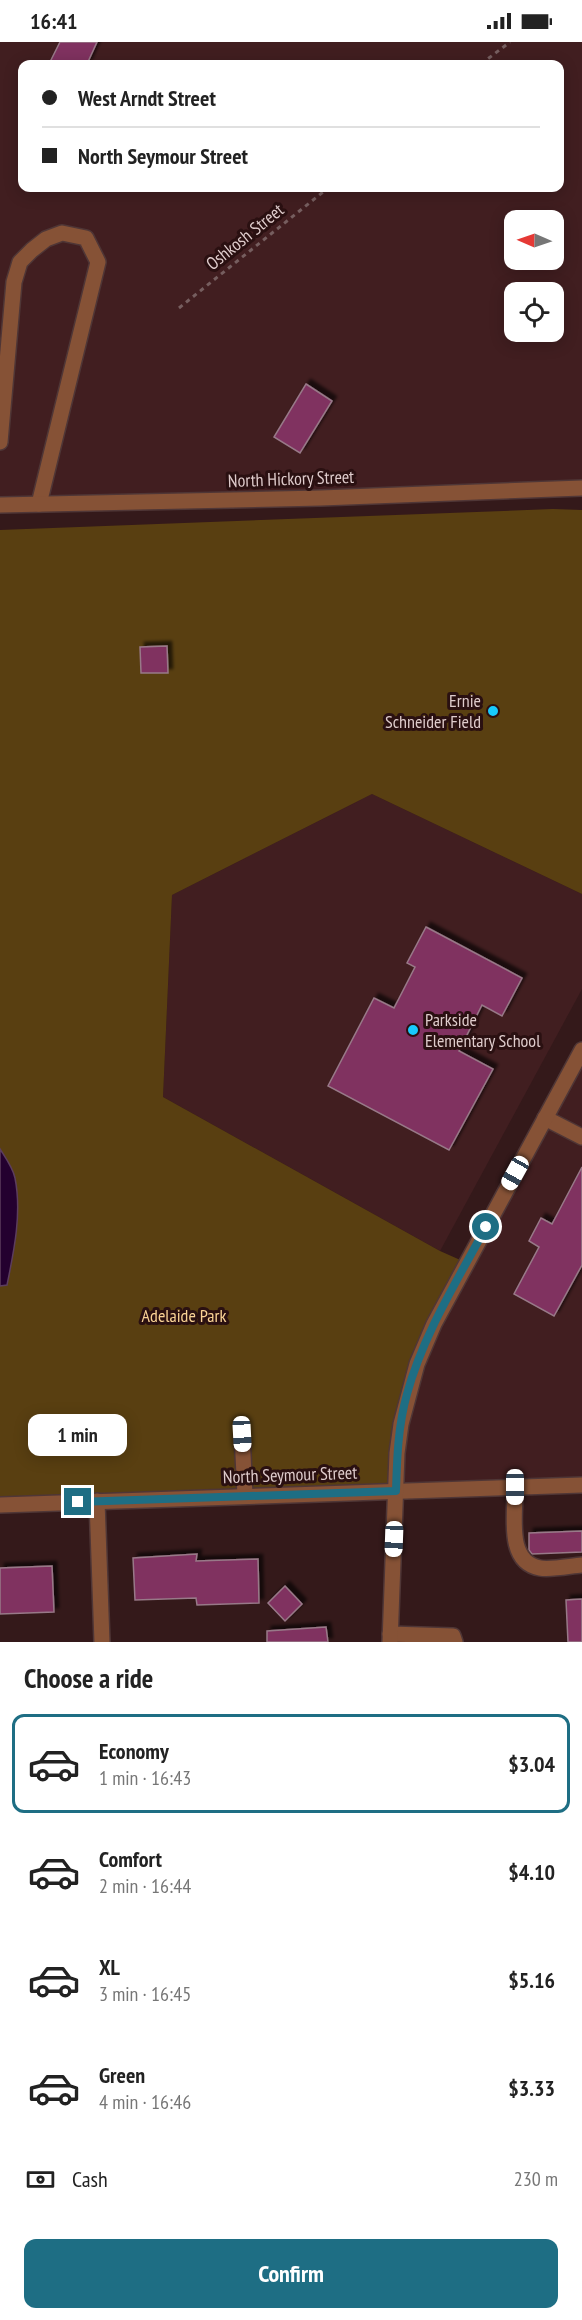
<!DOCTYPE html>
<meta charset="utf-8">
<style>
body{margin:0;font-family:"PT Sans Narrow",sans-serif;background:#f6f6f6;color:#222;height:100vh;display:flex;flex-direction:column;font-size:22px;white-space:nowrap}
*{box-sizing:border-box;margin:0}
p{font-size:20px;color:#767676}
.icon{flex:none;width:33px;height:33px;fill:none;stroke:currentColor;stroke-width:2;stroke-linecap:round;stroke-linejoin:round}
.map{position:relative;height:1600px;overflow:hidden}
.panel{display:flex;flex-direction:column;background:#fff;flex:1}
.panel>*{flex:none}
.top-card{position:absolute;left:18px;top:18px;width:546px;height:132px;border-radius:12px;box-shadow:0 3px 15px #0003;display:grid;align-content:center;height:132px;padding:0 24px;background:#fff}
.needle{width:39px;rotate:272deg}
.fabs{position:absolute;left:504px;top:168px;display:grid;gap:12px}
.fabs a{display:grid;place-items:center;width:60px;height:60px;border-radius:12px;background:#fff;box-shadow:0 3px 15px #0003;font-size:30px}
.end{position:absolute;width:27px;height:27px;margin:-14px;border:8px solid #1e6e84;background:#fff;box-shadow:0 0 0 3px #fff}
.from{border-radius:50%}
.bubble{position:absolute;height:42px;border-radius:12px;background:#fff;box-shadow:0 3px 15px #0003;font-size:20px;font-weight:600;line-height:42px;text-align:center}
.car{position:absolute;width:18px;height:36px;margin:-18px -9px;border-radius:8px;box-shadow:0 0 4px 2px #0007;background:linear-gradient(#fff 24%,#345 0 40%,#fff 0 76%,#345 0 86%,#fff 0)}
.top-card b{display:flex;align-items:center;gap:21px;height:57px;font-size:22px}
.top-card b+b{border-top:2px solid #e0e0e0}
.top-card i{width:15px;height:15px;background:#222}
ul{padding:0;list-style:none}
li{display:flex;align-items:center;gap:18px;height:99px;margin:0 12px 9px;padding:0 12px;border:3px solid transparent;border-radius:12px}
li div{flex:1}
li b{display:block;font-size:22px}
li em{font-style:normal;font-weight:600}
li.current{border-color:#1e6e84}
li>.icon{width:54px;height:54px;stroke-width:1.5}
h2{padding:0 24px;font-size:27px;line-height:72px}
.pay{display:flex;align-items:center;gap:15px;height:66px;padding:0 24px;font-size:22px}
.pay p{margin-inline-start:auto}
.primary-button{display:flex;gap:12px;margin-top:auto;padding:12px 24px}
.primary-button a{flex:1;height:69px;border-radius:12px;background:#1e6e84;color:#fff;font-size:24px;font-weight:600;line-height:69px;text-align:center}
.status{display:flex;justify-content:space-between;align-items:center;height:42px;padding:0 30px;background:#fff;direction:ltr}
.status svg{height:16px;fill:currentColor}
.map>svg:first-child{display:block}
.built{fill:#411e20;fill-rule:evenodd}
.green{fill:#593f11}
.water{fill:#24002f;stroke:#5c3d5e;stroke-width:1.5}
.building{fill:#803260;stroke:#987988;stroke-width:1.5;filter:url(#shadow)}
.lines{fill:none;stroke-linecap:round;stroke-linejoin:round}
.minor-casing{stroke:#4f3636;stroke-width:18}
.path{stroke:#765e5f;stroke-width:3;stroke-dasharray:4.5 4.5;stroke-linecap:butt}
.minor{stroke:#865236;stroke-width:15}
.route{stroke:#1e6e84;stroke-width:8}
.poi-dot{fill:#18cafc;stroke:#2a1011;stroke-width:2}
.labels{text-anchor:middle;stroke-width:6;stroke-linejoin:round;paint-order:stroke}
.street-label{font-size:18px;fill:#dfcccc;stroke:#2a1011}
.poi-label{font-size:18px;fill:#dfcccc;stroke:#2a1011;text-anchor:end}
.park-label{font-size:18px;fill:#fad395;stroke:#2a1011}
</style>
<div class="status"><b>16:41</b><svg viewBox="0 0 49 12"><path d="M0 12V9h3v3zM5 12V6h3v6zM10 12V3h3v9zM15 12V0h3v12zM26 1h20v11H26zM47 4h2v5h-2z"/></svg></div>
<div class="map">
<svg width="582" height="1600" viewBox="0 0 582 1600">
<defs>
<filter id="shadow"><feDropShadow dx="4.5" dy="-4.5" stdDeviation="1.5" flood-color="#0009"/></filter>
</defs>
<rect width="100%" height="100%" fill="#34191a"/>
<g class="built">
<path d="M 0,0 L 582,0 L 582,446 L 0,463 ZM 22,22 L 560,22 L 560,146 L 22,146 ZM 514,178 L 554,178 L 554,218 L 514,218 ZM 514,250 L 554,250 L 554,290 L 514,290 Z"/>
<polygon points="372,752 582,852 582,947 440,1209 163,1055 172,853"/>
<polygon points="582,1008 582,1443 396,1449 417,1322"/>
</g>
<polygon class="green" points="553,467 582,468 582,852 372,752 172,853 163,1055 440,1209 467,1221 417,1322 396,1449 0,1463 0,488"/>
<path class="water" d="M 0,1107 C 5,1115 13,1126 15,1136 C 22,1171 14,1209 7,1243 L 0,1244 Z"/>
<g class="building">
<polygon points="60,0 97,0 87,22 49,22"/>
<polygon points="306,342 332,359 300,411 274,395"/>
<polygon points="167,604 168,631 141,631 140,605"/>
<polygon points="426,885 522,936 502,974 482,963 459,1009 493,1027 449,1108 328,1044 374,956 394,966 415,925 407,921"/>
<polygon points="582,1125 582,1223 554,1274 514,1252 539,1205 529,1199 541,1176 552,1182"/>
<polygon points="582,1489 582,1510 532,1512 529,1508 529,1491"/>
<polygon points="197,1512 196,1519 258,1517 259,1561 197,1563 196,1556 135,1558 133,1516"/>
<polygon points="52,1524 54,1570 0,1572 0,1526"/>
<polygon points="285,1544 302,1562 285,1579 268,1561"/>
<polygon points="582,1557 582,1600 568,1600 566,1558"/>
<polygon points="326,1585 328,1600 267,1600 267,1589"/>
</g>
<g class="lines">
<defs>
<g id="minor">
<polyline points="0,400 14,240 20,220 32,208 46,197 62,191 86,196 98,220 39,462"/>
<polyline points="0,463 321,456 582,446"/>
<polyline points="545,1076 582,1095"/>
<polyline points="242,1392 245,1454"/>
<path d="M 515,1445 C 516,1470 505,1520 540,1526 C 551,1528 570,1524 582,1523"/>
<polyline points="97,1459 102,1600"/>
<polyline points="0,1463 582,1443"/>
<polyline points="390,1592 453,1594 455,1600"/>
<polyline points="390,1600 397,1411 401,1382 417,1322 434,1282 582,1008"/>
</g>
</defs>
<use href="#minor" class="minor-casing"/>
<g class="path">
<polyline points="481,22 510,0"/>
<polyline points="179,266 328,146"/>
</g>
<use href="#minor" class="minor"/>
</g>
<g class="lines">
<path class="route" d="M 78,1460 L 396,1449 C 397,1416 398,1384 407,1352 C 423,1293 457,1239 486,1185"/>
</g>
<g class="poi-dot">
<circle cx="493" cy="669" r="6"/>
<circle cx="413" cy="988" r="6"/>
</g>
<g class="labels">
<g class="street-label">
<text transform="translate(245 195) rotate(-39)" y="6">Oshkosh Street</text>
<text transform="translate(291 437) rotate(-2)" y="6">North Hickory Street</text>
<text transform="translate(290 1433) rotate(-2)" y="6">North Seymour Street</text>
</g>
<g class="poi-label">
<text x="481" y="665">Ernie<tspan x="481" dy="21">Schneider Field</tspan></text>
<text x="425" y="984" text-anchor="start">Parkside<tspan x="425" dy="21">Elementary School</tspan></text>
</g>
<g class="park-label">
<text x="184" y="1280">Adelaide Park</text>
</g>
</g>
</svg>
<div class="fabs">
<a><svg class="needle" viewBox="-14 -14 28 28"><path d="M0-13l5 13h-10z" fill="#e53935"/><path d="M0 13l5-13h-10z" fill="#767676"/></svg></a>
<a><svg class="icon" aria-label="locate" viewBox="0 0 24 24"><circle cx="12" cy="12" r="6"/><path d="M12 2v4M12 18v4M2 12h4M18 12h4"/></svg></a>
</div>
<i class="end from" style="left:486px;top:1185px"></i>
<i class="end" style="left:78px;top:1460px"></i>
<div class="bubble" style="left:28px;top:1372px;width:99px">1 min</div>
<i class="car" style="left:515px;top:1131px;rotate:209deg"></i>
<i class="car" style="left:242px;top:1392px;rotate:177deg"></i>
<i class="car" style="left:515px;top:1445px;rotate:180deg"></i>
<i class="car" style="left:394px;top:1497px;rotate:182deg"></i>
<div class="top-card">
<b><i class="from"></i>West Arndt Street</b>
<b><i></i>North Seymour Street</b>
</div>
</div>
<section class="panel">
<h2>Choose a ride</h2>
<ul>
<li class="current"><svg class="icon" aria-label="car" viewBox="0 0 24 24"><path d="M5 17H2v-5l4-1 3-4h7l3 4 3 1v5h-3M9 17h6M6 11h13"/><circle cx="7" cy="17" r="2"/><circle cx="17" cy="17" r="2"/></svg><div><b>Economy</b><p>1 min · 16:43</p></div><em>$3.04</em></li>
<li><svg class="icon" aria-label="car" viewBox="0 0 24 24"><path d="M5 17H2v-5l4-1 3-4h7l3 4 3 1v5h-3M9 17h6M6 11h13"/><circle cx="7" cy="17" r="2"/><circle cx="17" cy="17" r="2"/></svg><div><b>Comfort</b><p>2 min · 16:44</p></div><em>$4.10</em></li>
<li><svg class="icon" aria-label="car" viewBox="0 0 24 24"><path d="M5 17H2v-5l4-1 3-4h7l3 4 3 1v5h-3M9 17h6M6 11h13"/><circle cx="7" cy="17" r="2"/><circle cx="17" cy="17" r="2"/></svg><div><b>XL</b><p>3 min · 16:45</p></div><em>$5.16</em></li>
<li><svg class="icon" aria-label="car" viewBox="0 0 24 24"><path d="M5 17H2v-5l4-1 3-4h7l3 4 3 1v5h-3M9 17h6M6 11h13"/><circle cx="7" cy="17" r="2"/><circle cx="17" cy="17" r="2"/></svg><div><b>Green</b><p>4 min · 16:46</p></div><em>$3.33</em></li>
</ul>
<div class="pay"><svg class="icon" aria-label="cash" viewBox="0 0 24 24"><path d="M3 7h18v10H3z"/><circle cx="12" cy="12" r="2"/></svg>Cash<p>230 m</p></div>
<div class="primary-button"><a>Confirm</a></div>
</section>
